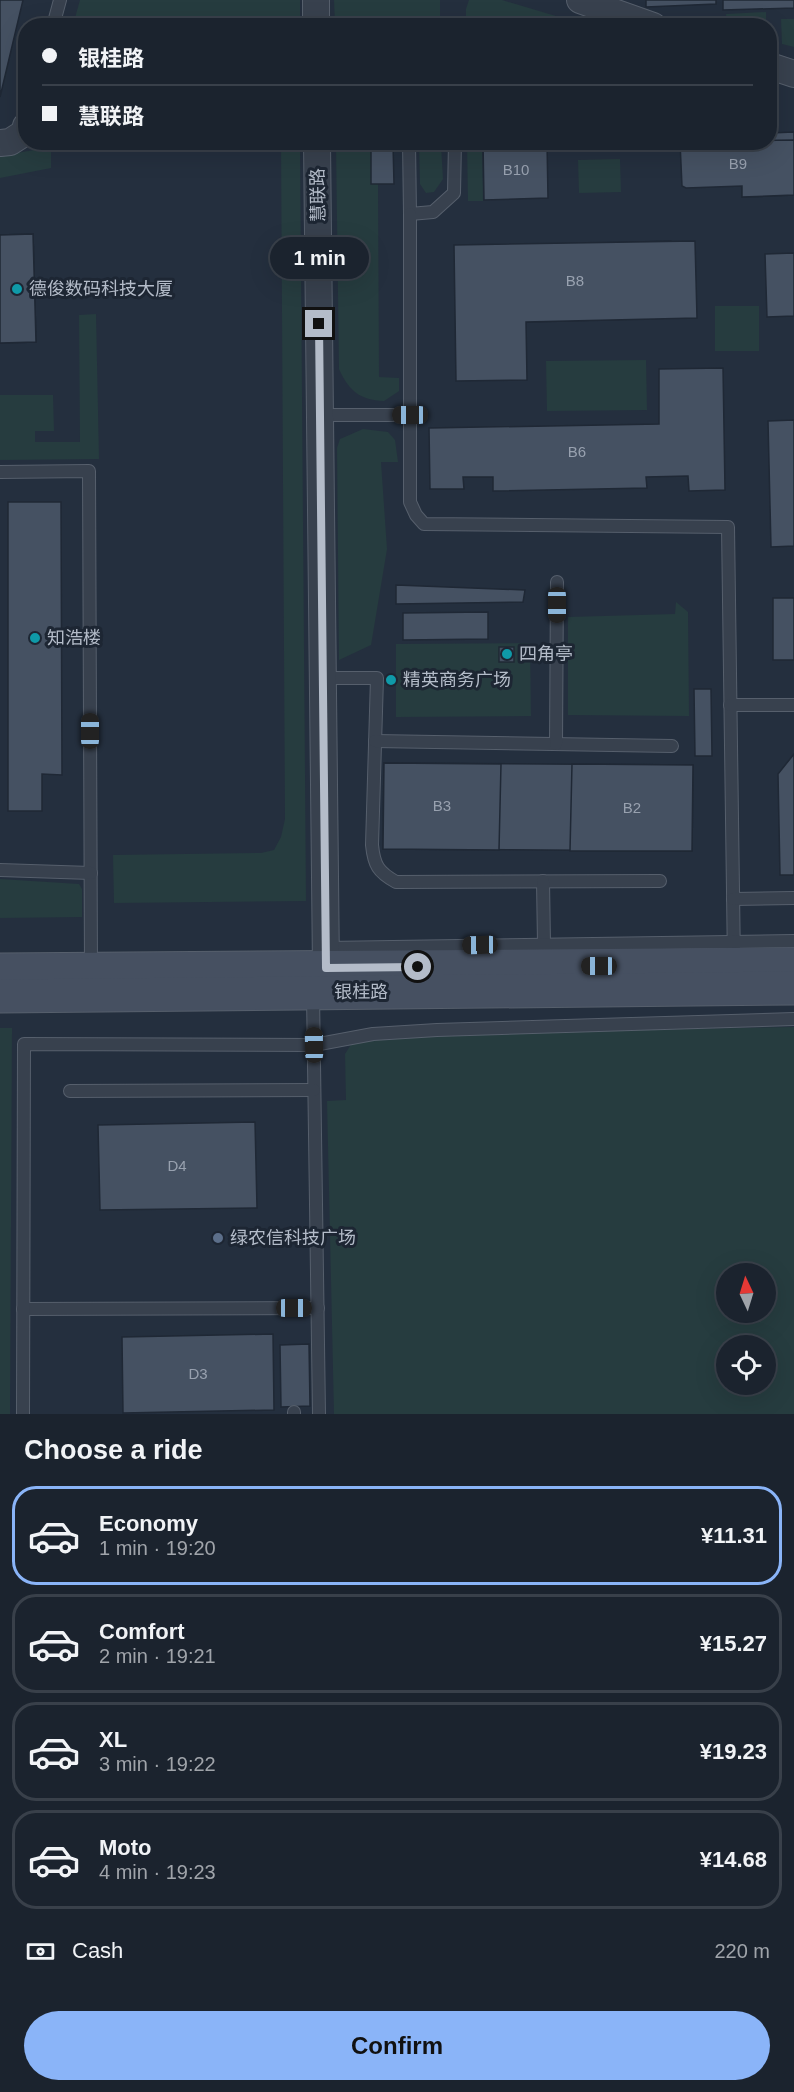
<!DOCTYPE html>
<meta charset="utf-8">
<style>
body{margin:0;font-family:Helvetica,"Noto Sans SC",sans-serif;background:#242b36;color:#f1f3f6;height:100vh;display:flex;flex-direction:column;font-size:22px;white-space:nowrap}
*{box-sizing:border-box;margin:0}
p{font-size:20px;color:#a0a4aa}
.icon{flex:none;width:33px;height:33px;fill:none;stroke:currentColor;stroke-width:2;stroke-linecap:round;stroke-linejoin:round}
.map{position:relative;height:1414px;overflow:hidden}
.drawer{display:flex;flex-direction:column;background:#1b232e;flex:1}
.drawer>*{flex:none}
.top-card{position:absolute;left:18px;top:18px;width:759px;height:132px;border-radius:24px;box-shadow:0 6px 24px #0002,0 0 0 2px #39404a;display:grid;align-content:center;height:132px;padding:0 24px;background:#1b232e}
.needle{width:39px;rotate:356deg}
.controls{position:absolute;left:716px;top:1263px;display:grid;gap:12px}
.controls a{display:grid;place-items:center;width:60px;height:60px;border-radius:50%;background:#1b232e;box-shadow:0 6px 24px #0002,0 0 0 2px #39404a;font-size:30px}
.end{position:absolute;width:27px;height:27px;margin:-14px;border:8px solid #b4bcc9;background:#111;box-shadow:0 0 0 3px #111}
.from{border-radius:50%}
.bubble{position:absolute;height:42px;border-radius:21px;background:#1b232e;box-shadow:0 6px 24px #0002,0 0 0 2px #39404a;font-size:20px;font-weight:700;line-height:42px;text-align:center}
.car{position:absolute;width:18px;height:36px;margin:-18px -9px;border-radius:8px;box-shadow:0 0 4px 2px #0007;background:linear-gradient(#222 24%,#8ab4d8 0 40%,#222 0 76%,#8ab4d8 0 86%,#222 0)}
.top-card b{display:flex;align-items:center;gap:21px;height:57px;font-size:22px}
.top-card b+b{border-top:2px solid #39404a}
.top-card i{width:15px;height:15px;background:#f1f3f6}
ul{padding:0;list-style:none}
li{display:flex;align-items:center;gap:18px;height:99px;margin:0 12px 9px;padding:0 12px;border:3px solid #39404a;border-radius:24px}
li div{flex:1}
li b{display:block;font-size:22px}
li em{font-style:normal;font-weight:700}
li.on{border-color:#8ab4f8}
li>.icon{width:54px;height:54px;stroke-width:1.5}
h2{padding:0 24px;font-size:27px;line-height:72px}
.pay{display:flex;align-items:center;gap:15px;height:66px;padding:0 24px;font-size:22px}
.pay p{margin-inline-start:auto}
.button{display:flex;gap:12px;margin-top:auto;padding:12px 24px}
.button a{flex:1;height:69px;border-radius:36px;background:#8ab4f8;color:#111;font-size:24px;font-weight:700;line-height:69px;text-align:center}
.map>svg:first-child{display:block}
.green{fill:#263c3f;fill-rule:evenodd}
.building{fill:#455162;stroke:#1f2835;stroke-width:1.5}
.lines{fill:none;stroke-linecap:round;stroke-linejoin:round}
.lane-casing{stroke:#565f6c;stroke-width:14}
.street-casing{stroke:#565f6c;stroke-width:28}
.secondary-casing{stroke:#565f6c;stroke-width:35}
.lane{stroke:#38414e;stroke-width:12}
.street{stroke:#38414e;stroke-width:26}
.secondary{stroke:#465061;stroke-width:33}
.route{stroke:#b4bcc9;stroke-width:8}
.culture-dot{fill:#0f9aa8;stroke:#1d2633;stroke-width:2}
.service-dot{fill:#5c6f8a;stroke:#1d2633;stroke-width:2}
.labels{text-anchor:middle;stroke-width:6;stroke-linejoin:round;paint-order:stroke}
.number-label{font-size:15px;fill:#98a1af}
.street-label{font-size:18px;fill:#b4bcc9;stroke:#1d2633}
.poi-label{font-size:18px;fill:#b4bcc9;stroke:#1d2633;text-anchor:start}
</style>
<div class="map">
<svg width="794" height="1414" viewBox="0 0 794 1414">
<rect width="100%" height="100%" fill="#242f3e"/>
<g class="green">
<polygon points="80,0 300,0 300,25 73,25"/>
<polygon points="334,0 440,0 440,25 335,25"/>
<polygon points="469,0 502,0 586,25 466,25 466,9"/>
<polygon points="766,12 766,25 727,25 726,14"/>
<polygon points="781,19 794,19 794,47 782,44"/>
<polygon points="281,143 300,143 306,901 114,903 113,855 261,853 274,850 281,837 285,819"/>
<polygon points="419,143 441,145 443,179 434,192 426,193 420,184"/>
<polygon points="467,143 482,143 483,201 468,201"/>
<path d="M 336,145 L 371,145 L 371,184 L 378,184 L 379,377 L 399,378 L 399,391 L 384,401 C 360,400 349,391 339,369 Z"/>
<polygon points="51,147 51,168 0,178 0,156"/>
<polygon points="620,159 621,192 579,193 578,160"/>
<rect x="715" y="306" width="44" height="45"/>
<polygon points="96,314 99,459 0,460 0,395 53,395 54,431 35,431 35,442 80,442 79,315"/>
<polygon points="646,360 647,410 547,411 546,361"/>
<polygon points="363,429 388,432 395,440 398,462 381,462 387,549 371,645 339,660 337,448 340,439"/>
<polygon points="676,602 688,612 689,716 568,715 568,617 675,614"/>
<polygon points="530,643 531,716 396,717 396,644"/>
<polygon points="0,879 79,884 82,889 82,917 0,918"/>
<path d="M 794,1027 L 794,1414 L 334,1414 L 327,1101 L 346,1100 L 345,1054 L 352,1043 L 376,1035 ZM 726,1274 L 765,1274 L 765,1312 L 726,1312 ZM 726,1346 L 765,1346 L 765,1384 L 726,1384 Z"/>
<polygon points="0,1028 12,1028 10,1414 0,1414"/>
</g>
<g class="building">
<polygon points="0,0 23,0 0,97"/>
<polygon points="646,0 716,0 716,4 646,7"/>
<polygon points="723,0 794,0 794,8 723,10"/>
<polygon points="794,132 794,195 742,197 740,142 770,142 770,133"/>
<polygon points="794,140 794,195 742,197 742,186 686,188 682,186 680,142"/>
<polygon points="483,142 547,142 548,198 484,200"/>
<polygon points="393,144 394,184 371,184 371,145"/>
<polygon points="33,234 36,342 0,343 0,235"/>
<polygon points="33,234 36,342 0,343 0,235"/>
<polygon points="671,241 673,318 526,322 523,245"/>
<polygon points="695,241 697,318 526,322 527,380 456,381 454,245"/>
<polygon points="794,253 794,316 767,317 765,254"/>
<polygon points="723,368 725,490 689,491 688,476 646,477 647,488 493,491 493,477 463,477 464,489 430,489 429,428 659,424 659,369"/>
<polygon points="794,420 794,546 771,547 768,421"/>
<polygon points="8,502 61,502 62,775 42,774 42,811 8,811"/>
<polygon points="396,585 525,590 523,602 396,604"/>
<rect x="773" y="598" width="21" height="62"/>
<polygon points="488,612 488,639 403,640 403,613"/>
<rect x="499" y="647" width="15" height="15"/>
<polygon points="694,689 711,689 712,756 695,756"/>
<polygon points="794,754 794,875 780,875 778,774"/>
<polygon points="384,763 693,765 692,851 383,849"/>
<polygon points="384,763 501,764 499,850 383,849"/>
<polygon points="572,764 693,765 692,851 570,851"/>
<polygon points="255,1122 257,1208 100,1210 98,1125"/>
<polygon points="273,1334 274,1410 123,1413 122,1337"/>
<polygon points="309,1344 310,1406 281,1407 280,1345"/>
</g>
<g class="lines">
<defs>
<g id="lane">
<polyline points="53,26 60,0"/>
<polyline points="409,142 410,214 433,212 454,193 455,142"/>
<polyline points="410,214 410,502 416,515 424,524 728,527 734,964"/>
<polyline points="320,415 410,415"/>
<polyline points="0,472 89,471 91,969"/>
<path d="M 323,678 L 377,678 L 372,845 C 374,865 378,872 396,882 L 660,881"/>
<polyline points="730,705 794,705"/>
<polyline points="375,741 672,746"/>
<polyline points="556,744 557,582"/>
<polyline points="0,870 91,873"/>
<polyline points="543,881 544,944"/>
<polyline points="733,899 794,898"/>
<polyline points="326,948 794,941"/>
<polyline points="313,994 319,1414"/>
<polyline points="70,1091 314,1090"/>
<polyline points="23,1309 318,1308"/>
<polyline points="294,1412 294,1414"/>
<polyline points="23,1414 24,1044 314,1045 373,1034 437,1030 794,1019"/>
</g>
<g id="street">
<polyline points="316,0 316,26"/>
<polyline points="580,0 653,26"/>
<polyline points="770,66 794,74"/>
<polyline points="317,142 326,968"/>
<polyline points="0,143 10,142 24,133 26,126"/>
</g>
<g id="secondary">
<polyline points="0,970 794,964"/>
<polyline points="0,996 794,988"/>
</g>
</defs>
<use href="#lane" class="lane-casing"/>
<use href="#street" class="street-casing"/>
<use href="#secondary" class="secondary-casing"/>
<use href="#lane" class="lane"/>
<use href="#street" class="street"/>
<use href="#secondary" class="secondary"/>
</g>
<g class="lines">
<polyline class="route" points="319,324 326,968 418,967"/>
</g>
<g class="culture-dot">
<circle cx="17" cy="289" r="6"/>
<circle cx="35" cy="638" r="6"/>
<circle cx="507" cy="654" r="6"/>
<circle cx="391" cy="680" r="6"/>
</g>
<circle class="service-dot" cx="218" cy="1238" r="6"/>
<g class="labels">
<g class="number-label">
<text x="738" y="169">B9</text>
<text x="516" y="175">B10</text>
<text x="575" y="286">B8</text>
<text x="577" y="457">B6</text>
<text x="442" y="811">B3</text>
<text x="632" y="813">B2</text>
<text x="177" y="1171">D4</text>
<text x="198" y="1379">D3</text>
</g>
<g class="street-label">
<text transform="translate(318 195) rotate(-91)" y="6">慧联路</text>
<text x="361" y="998">银桂路</text>
</g>
<g class="poi-label">
<text x="29" y="295">德俊数码科技大厦</text>
<text x="47" y="644">知浩楼</text>
<text x="519" y="660">四角亭</text>
<text x="403" y="686">精英商务广场</text>
<text x="230" y="1244">绿农信科技广场</text>
</g>
</g>
</svg>
<div class="controls">
<a><svg class="needle" viewBox="-14 -14 28 28"><path d="M0-13l5 13h-10z" fill="#e53935"/><path d="M0 13l5-13h-10z" fill="#a0a4aa"/></svg></a>
<a><svg class="icon" aria-label="locate" viewBox="0 0 24 24"><circle cx="12" cy="12" r="6"/><path d="M12 2v4M12 18v4M2 12h4M18 12h4"/></svg></a>
</div>
<i class="end from" style="left:418px;top:967px"></i>
<i class="end" style="left:319px;top:324px"></i>
<div class="bubble" style="left:270px;top:237px;width:99px">1 min</div>
<i class="car" style="left:410px;top:415px;rotate:270deg"></i>
<i class="car" style="left:557px;top:605px;rotate:180deg"></i>
<i class="car" style="left:90px;top:731px;rotate:0deg"></i>
<i class="car" style="left:480px;top:945px;rotate:269deg"></i>
<i class="car" style="left:599px;top:966px;rotate:270deg"></i>
<i class="car" style="left:314px;top:1045px;rotate:359deg"></i>
<i class="car" style="left:294px;top:1308px;rotate:90deg"></i>
<div class="top-card">
<b><i class="from"></i>银桂路</b>
<b><i></i>慧联路</b>
</div>
</div>
<section class="drawer">
<h2>Choose a ride</h2>
<ul>
<li class="on"><svg class="icon" aria-label="car" viewBox="0 0 24 24"><path d="M5 17H2v-5l4-1 3-4h7l3 4 3 1v5h-3M9 17h6M6 11h13"/><circle cx="7" cy="17" r="2"/><circle cx="17" cy="17" r="2"/></svg><div><b>Economy</b><p>1 min · 19:20</p></div><em>¥11.31</em></li>
<li><svg class="icon" aria-label="car" viewBox="0 0 24 24"><path d="M5 17H2v-5l4-1 3-4h7l3 4 3 1v5h-3M9 17h6M6 11h13"/><circle cx="7" cy="17" r="2"/><circle cx="17" cy="17" r="2"/></svg><div><b>Comfort</b><p>2 min · 19:21</p></div><em>¥15.27</em></li>
<li><svg class="icon" aria-label="car" viewBox="0 0 24 24"><path d="M5 17H2v-5l4-1 3-4h7l3 4 3 1v5h-3M9 17h6M6 11h13"/><circle cx="7" cy="17" r="2"/><circle cx="17" cy="17" r="2"/></svg><div><b>XL</b><p>3 min · 19:22</p></div><em>¥19.23</em></li>
<li><svg class="icon" aria-label="car" viewBox="0 0 24 24"><path d="M5 17H2v-5l4-1 3-4h7l3 4 3 1v5h-3M9 17h6M6 11h13"/><circle cx="7" cy="17" r="2"/><circle cx="17" cy="17" r="2"/></svg><div><b>Moto</b><p>4 min · 19:23</p></div><em>¥14.68</em></li>
</ul>
<div class="pay"><svg class="icon" aria-label="cash" viewBox="0 0 24 24"><path d="M3 7h18v10H3z"/><circle cx="12" cy="12" r="2"/></svg>Cash<p>220 m</p></div>
<div class="button"><a>Confirm</a></div>
</section>
